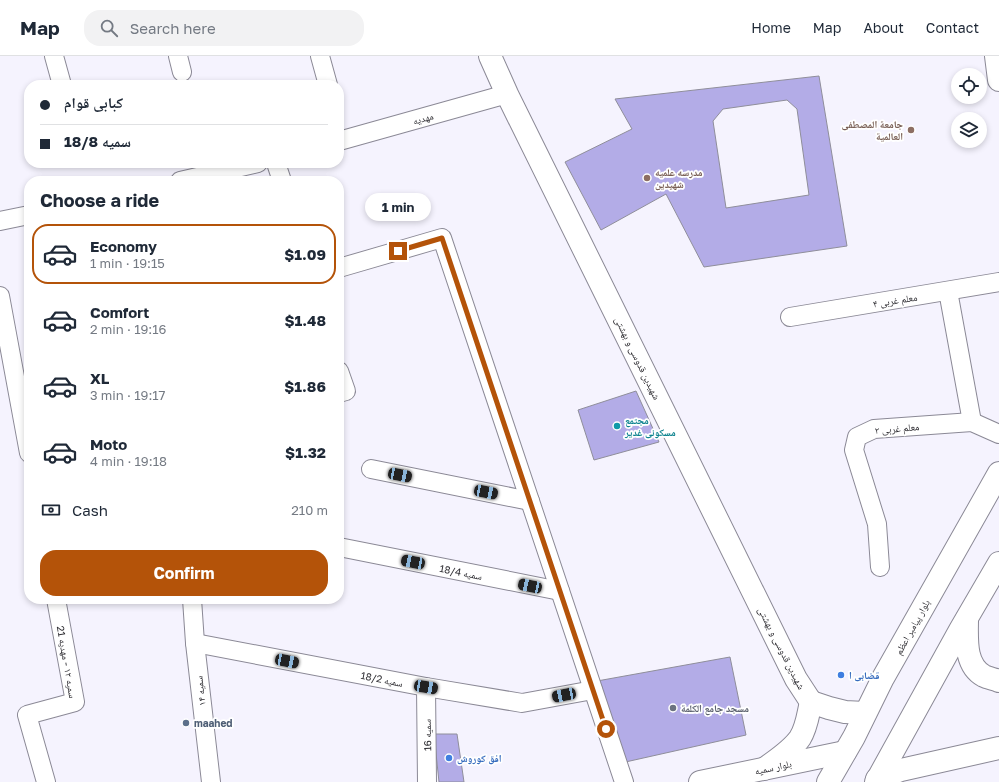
<!DOCTYPE html>
<meta charset="utf-8">
<style>
body{margin:0;font-family:"Golos Text","Noto Naskh Arabic",sans-serif;background:#f2f2f3;color:#1f2937;height:100vh;display:flex;flex-direction:column;font-size:15px;white-space:nowrap}
*{box-sizing:border-box;margin:0}
p{font-size:13px;color:#747a83}
.icon{flex:none;width:22px;height:22px;fill:none;stroke:currentColor;stroke-width:2;stroke-linecap:round;stroke-linejoin:round}
.map{position:relative;flex:1;overflow:hidden}
.drawer{position:absolute;left:24px;top:120px;width:320px;height:428px;display:flex;flex-direction:column;background:#fff;border-radius:16px;box-shadow:0 2px 6px #0003}
.drawer>*{flex:none}
.hud{position:absolute;left:24px;top:24px;width:320px;height:88px;border-radius:16px;box-shadow:0 2px 6px #0003;display:grid;align-content:center;height:88px;padding:0 16px;background:#fff}
.buttons{position:absolute;left:951px;top:12px;display:grid;gap:8px}
.buttons a{display:grid;place-items:center;width:36px;height:36px;border-radius:50%;background:#fff;box-shadow:0 2px 6px #0003;font-size:20px}
.end{position:absolute;width:18px;height:18px;margin:-9px;border:5px solid #b45309;background:#fff;box-shadow:0 0 0 2px #fff}
.from{border-radius:50%}
.bubble{position:absolute;height:28px;border-radius:14px;background:#fff;box-shadow:0 2px 6px #0003;font-size:13px;font-weight:700;line-height:28px;text-align:center}
.car{position:absolute;width:12px;height:24px;margin:-12px -6px;border-radius:5px;box-shadow:0 0 3px 1px #0007;background:linear-gradient(#222 24%,#8ab4d8 0 40%,#222 0 76%,#8ab4d8 0 86%,#222 0)}
.hud b{display:flex;align-items:center;gap:14px;height:38px;font-size:15px}
.hud b+b{border-top:1px solid #e0e1e3}
.hud i{width:10px;height:10px;background:#1f2937}
ul{padding:0;list-style:none}
li{display:flex;align-items:center;gap:12px;height:60px;margin:0 8px 6px;padding:0 8px;border:2px solid transparent;border-radius:16px}
li div{flex:1}
li b{display:block;font-size:15px}
li em{font-style:normal;font-weight:700}
li.active{border-color:#b45309}
li>.icon{width:36px;height:36px;stroke-width:1.5}
h2{padding:0 16px;font-size:18px;line-height:48px}
.pay{display:flex;align-items:center;gap:10px;height:44px;padding:0 16px;font-size:15px}
.pay p{margin-inline-start:auto}
.primary-button{display:flex;gap:8px;margin-top:auto;padding:8px 16px}
.primary-button a{flex:1;height:46px;border-radius:16px;background:#b45309;color:#fff;font-size:16px;font-weight:700;line-height:46px;text-align:center}
header{display:flex;align-items:center;gap:24px;box-sizing:border-box;height:56px;padding:0 20px;background:#fff;border-bottom:1px solid #e0e1e3}
header strong{font-size:19px}
nav{display:flex;gap:22px;margin-inline-start:auto;font-size:14px}
.search{width:280px;height:36px;background:#f2f2f3;display:flex;align-items:center;gap:10px;box-sizing:border-box;padding:0 14px;border-radius:16px;color:#747a83;font-size:15px}
.map>svg:first-child{display:block}
.building{fill:#b3ace7;stroke:#8f8e9a;fill-rule:evenodd}
.lines{fill:none;stroke-linecap:round;stroke-linejoin:round}
.minor-casing{stroke:#8b8996;stroke-width:20}
.tertiary-casing{stroke:#8b8996;stroke-width:24}
.primary-casing{stroke:#8b8996;stroke-width:24}
.minor{stroke:#fff;stroke-width:18}
.tertiary{stroke:#fff;stroke-width:22}
.primary{stroke:#fff;stroke-width:22}
.route{stroke:#b45309;stroke-width:5}
.education-dot{fill:#8d6e63;stroke:#fff;stroke-width:1.5}
.culture-dot{fill:#0f9aa8;stroke:#fff;stroke-width:1.5}
.shop-dot{fill:#3f7fe0;stroke:#fff;stroke-width:1.5}
.worship-dot{fill:#6b7280;stroke:#fff;stroke-width:1.5}
.service-dot{fill:#5c6f8a;stroke:#fff;stroke-width:1.5}
.labels{text-anchor:middle;stroke-width:3.5;stroke-linejoin:round;paint-order:stroke}
.street-label{font-size:10px;fill:#2f2e33;stroke:#fff}
.education-label{font-size:10px;font-weight:bold;fill:#785e54;stroke:#fff;text-anchor:end}
.culture-label{font-size:10px;font-weight:bold;fill:#0d838f;stroke:#fff;text-anchor:start}
.shop-label{font-size:10px;font-weight:bold;fill:#366cbe;stroke:#fff;text-anchor:start}
.worship-label{font-size:10px;font-weight:bold;fill:#5b616d;stroke:#fff;text-anchor:start}
.service-label{font-size:10px;font-weight:bold;fill:#4e5e75;stroke:#fff;text-anchor:start}
</style>
<header>
<strong>Map</strong>
<div class="search"><svg class="icon" aria-label="search" viewBox="0 0 24 24"><circle cx="10" cy="10" r="6"/><path d="M15 15l6 6"/></svg>Search here</div>
<nav><a>Home</a><a>Map</a><a>About</a><a>Contact</a></nav>
</header>
<div class="map">
<svg width="999" height="726" viewBox="0 0 999 726">
<rect width="100%" height="100%" fill="#f5f3fe"/>
<g class="building">
<path d="M 819,20 L 847,190 L 704,211 L 666,138 L 601,174 L 565,106 L 632,73 L 615,43 ZM 787,44 L 797,53 L 809,139 L 726,152 L 713,65 L 723,53 Z"/>
<polygon points="636,335 659,386 594,404 578,354"/>
<polygon points="730,601 746,679 621,707 597,625"/>
<polygon points="434,678 457,678 464,726 439,726"/>
</g>
<g class="lines">
<defs>
<g id="minor">
<polyline points="54,0 62,29"/>
<polyline points="178,0 182,16"/>
<polyline points="320,0 328,29"/>
<polyline points="339,85 507,38"/>
<polyline points="276,107 282,125"/>
<polyline points="180,125 258,107"/>
<polyline points="0,165 29,159"/>
<polyline points="339,212 442,182 624,726"/>
<polyline points="948,235 972,366"/>
<polyline points="0,240 29,397"/>
<polyline points="790,261 999,226"/>
<polyline points="339,315 346,335 339,337"/>
<polyline points="371,413 530,445"/>
<polyline points="339,491 560,535"/>
<polyline points="880,511 877,468 854,394 857,381 874,373 972,366 999,378"/>
<polyline points="192,543 195,587 211,726"/>
<polyline points="195,587 426,631 522,647 593,634"/>
<polyline points="426,631 427,726"/>
<polyline points="46,726 27,659 75,646 56,543"/>
</g>
<g id="tertiary">
<polyline points="490,0 507,38 796,623 811,646"/>
<polyline points="811,646 829,652 845,656 865,657"/>
<path d="M 764,713 C 776,704 791,695 800,682 C 807,671 808,658 811,646"/>
</g>
<g id="primary">
<polyline points="996,0 999,24"/>
<path d="M 967,563 C 967,582 964,609 984,620 C 988,622 994,623 999,625"/>
<polyline points="877,723 901,714 999,692"/>
<polyline points="700,726 845,696"/>
<polyline points="828,726 854,681 883,622 999,417"/>
<polyline points="876,726 960,574 999,507"/>
</g>
</defs>
<use href="#minor" class="minor-casing"/>
<use href="#tertiary" class="tertiary-casing"/>
<use href="#primary" class="primary-casing"/>
<use href="#minor" class="minor"/>
<use href="#tertiary" class="tertiary"/>
<use href="#primary" class="primary"/>
</g>
<g class="lines">
<polyline class="route" points="398,195 442,182 606,673"/>
</g>
<g class="education-dot">
<circle cx="911" cy="74" r="4"/>
<circle cx="647" cy="122" r="4"/>
</g>
<circle class="culture-dot" cx="617" cy="370" r="4"/>
<g class="shop-dot">
<circle cx="841" cy="619" r="4"/>
<circle cx="449" cy="702" r="4"/>
</g>
<circle class="worship-dot" cx="673" cy="652" r="4"/>
<circle class="service-dot" cx="186" cy="667" r="4"/>
<g class="labels">
<g class="street-label">
<text transform="translate(423 62) rotate(-16)" y="4">مهدیه</text>
<text transform="translate(895 244) rotate(-9)" y="4">معلم غربی ۴</text>
<text transform="translate(638 302) rotate(64)" y="4">شهیدین قدوسی و بهشتی</text>
<text transform="translate(897 372) rotate(-5)" y="4">معلم غربی ۲</text>
<text transform="translate(461 516) rotate(11)" y="4">سمیه 18/4</text>
<text transform="translate(912 571) rotate(-61)" y="4">بلوار پیامبر اعظم</text>
<text transform="translate(782 592) rotate(63)" y="4">شهیدین قدوسی و بهشتی</text>
<text transform="translate(67 606) rotate(80)" y="4">سمیه ۱۲ - مهدیه 21</text>
<text transform="translate(382 623) rotate(11)" y="4">سمیه 18/2</text>
<text transform="translate(200 635) rotate(-97)" y="4">سمیه ۱۴</text>
<text transform="translate(427 679) rotate(-91)" y="4">سمیه 16</text>
<text transform="translate(773 711) rotate(-12)" y="4">بلوار سمیه</text>
</g>
<g class="education-label">
<text x="903" y="72">جامعة المصطفی<tspan x="903" dy="12">العالمیة</tspan></text>
<text x="655" y="120" text-anchor="start">مدرسه علمیه<tspan x="655" dy="12">شهیدین</tspan></text>
</g>
<g class="culture-label">
<text x="625" y="368">مجتمع<tspan x="625" dy="12">مسکونی غدیر</tspan></text>
</g>
<g class="shop-label">
<text x="849" y="623">قضابی ا</text>
<text x="457" y="706">افق کوروش</text>
</g>
<g class="worship-label">
<text x="681" y="656">مسجد جامع الکلمة</text>
</g>
<g class="service-label">
<text x="194" y="671">maahed</text>
</g>
</g>
</svg>
<div class="buttons">
<a><svg class="icon" aria-label="locate" viewBox="0 0 24 24"><circle cx="12" cy="12" r="6"/><path d="M12 2v4M12 18v4M2 12h4M18 12h4"/></svg></a>
<a><svg class="icon" aria-label="layers" viewBox="0 0 24 24"><path d="M12 4l9 5-9 5-9-5zM3 14l9 5 9-5"/></svg></a>
</div>
<i class="end from" style="left:606px;top:673px"></i>
<i class="end" style="left:398px;top:195px"></i>
<div class="bubble" style="left:365px;top:137px;width:66px">1 min</div>
<i class="car" style="left:400px;top:419px;rotate:101deg"></i>
<i class="car" style="left:486px;top:436px;rotate:101deg"></i>
<i class="car" style="left:413px;top:506px;rotate:281deg"></i>
<i class="car" style="left:530px;top:530px;rotate:282deg"></i>
<i class="car" style="left:287px;top:605px;rotate:101deg"></i>
<i class="car" style="left:426px;top:631px;rotate:100deg"></i>
<i class="car" style="left:564px;top:639px;rotate:259deg"></i>
<div class="hud">
<b><i class="from"></i>کبابی قوام</b>
<b><i></i>سمیه 18/8</b>
</div>
<section class="drawer">
<h2>Choose a ride</h2>
<ul>
<li class="active"><svg class="icon" aria-label="car" viewBox="0 0 24 24"><path d="M5 17H2v-5l4-1 3-4h7l3 4 3 1v5h-3M9 17h6M6 11h13"/><circle cx="7" cy="17" r="2"/><circle cx="17" cy="17" r="2"/></svg><div><b>Economy</b><p>1 min · 19:15</p></div><em>$1.09</em></li>
<li><svg class="icon" aria-label="car" viewBox="0 0 24 24"><path d="M5 17H2v-5l4-1 3-4h7l3 4 3 1v5h-3M9 17h6M6 11h13"/><circle cx="7" cy="17" r="2"/><circle cx="17" cy="17" r="2"/></svg><div><b>Comfort</b><p>2 min · 19:16</p></div><em>$1.48</em></li>
<li><svg class="icon" aria-label="car" viewBox="0 0 24 24"><path d="M5 17H2v-5l4-1 3-4h7l3 4 3 1v5h-3M9 17h6M6 11h13"/><circle cx="7" cy="17" r="2"/><circle cx="17" cy="17" r="2"/></svg><div><b>XL</b><p>3 min · 19:17</p></div><em>$1.86</em></li>
<li><svg class="icon" aria-label="car" viewBox="0 0 24 24"><path d="M5 17H2v-5l4-1 3-4h7l3 4 3 1v5h-3M9 17h6M6 11h13"/><circle cx="7" cy="17" r="2"/><circle cx="17" cy="17" r="2"/></svg><div><b>Moto</b><p>4 min · 19:18</p></div><em>$1.32</em></li>
</ul>
<div class="pay"><svg class="icon" aria-label="cash" viewBox="0 0 24 24"><path d="M3 7h18v10H3z"/><circle cx="12" cy="12" r="2"/></svg>Cash<p>210 m</p></div>
<div class="primary-button"><a>Confirm</a></div>
</section>
</div>
